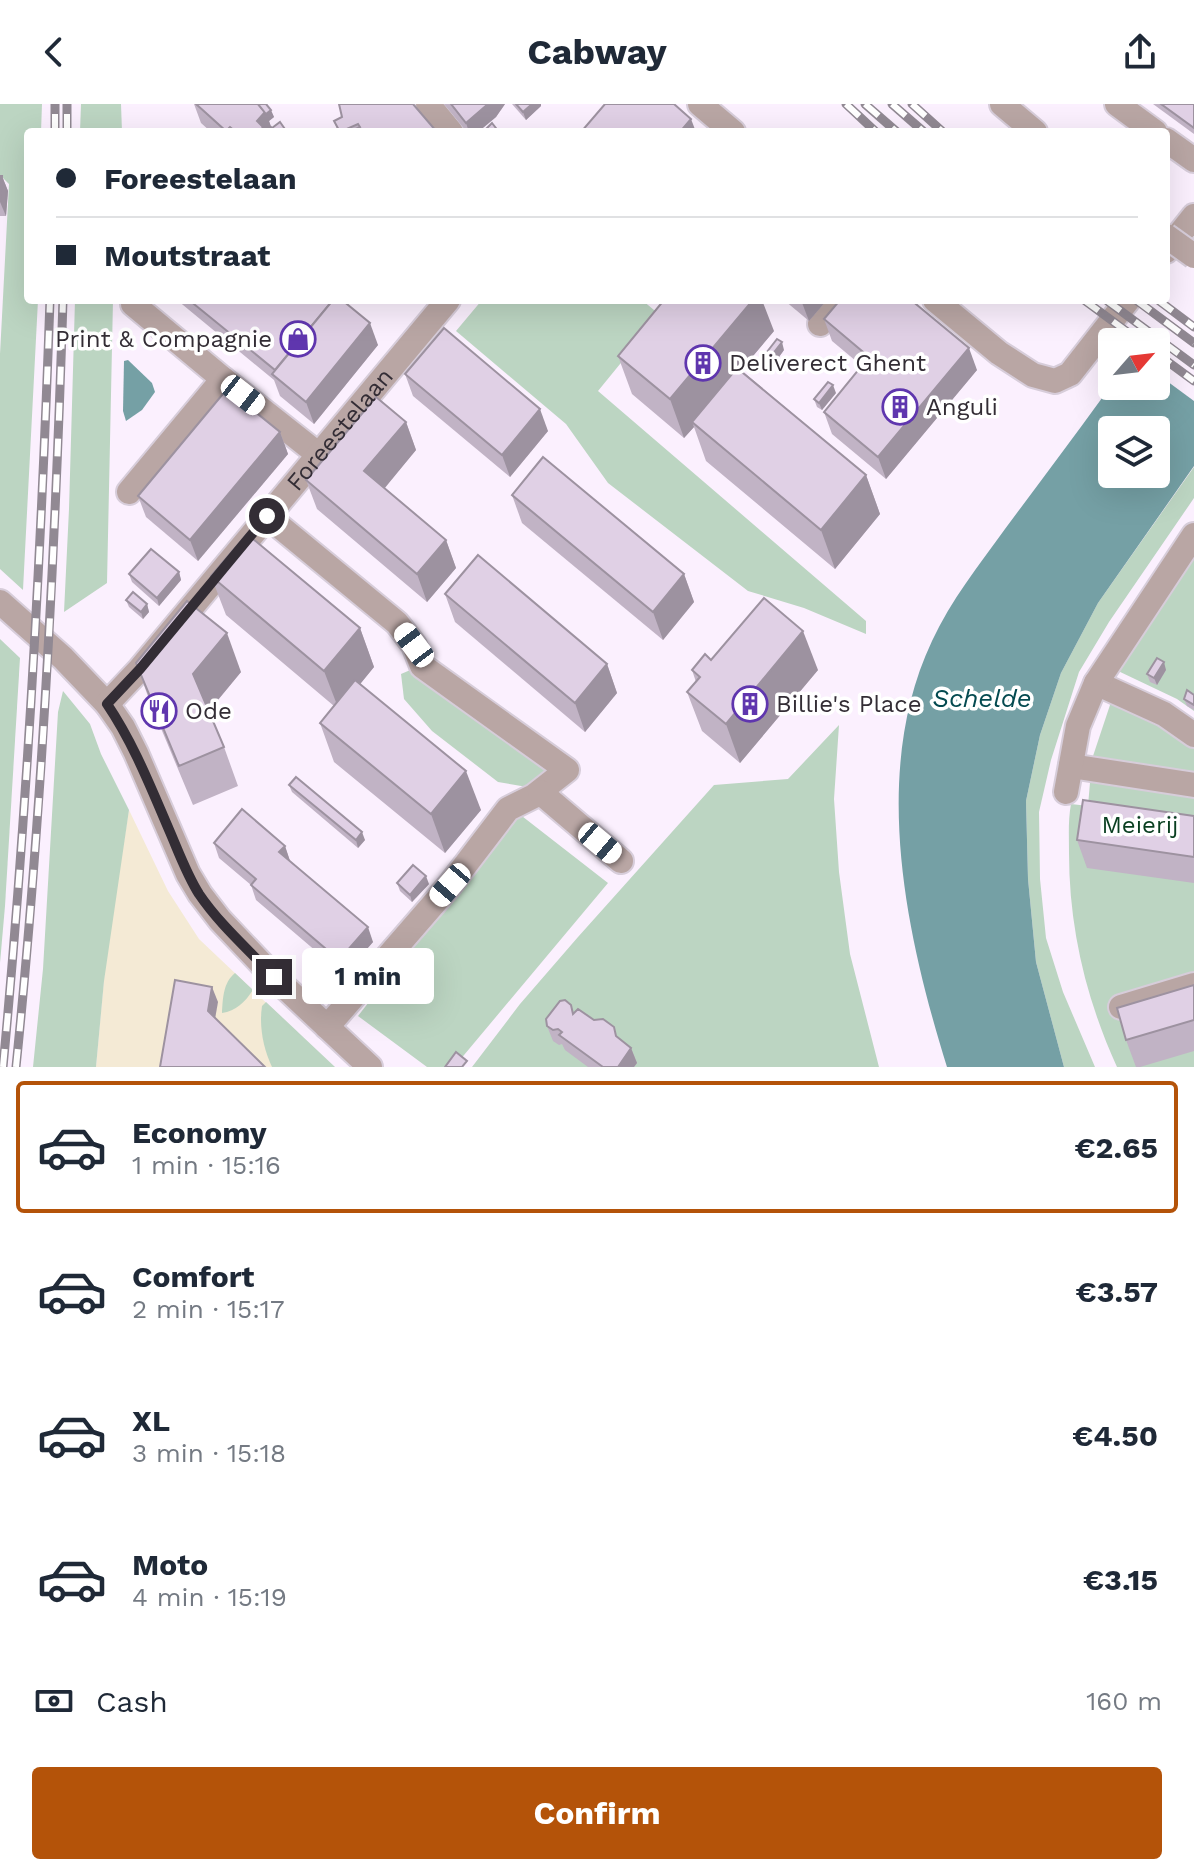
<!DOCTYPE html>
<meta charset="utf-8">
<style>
body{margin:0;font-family:"Work Sans",sans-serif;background:#f6f6f7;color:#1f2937;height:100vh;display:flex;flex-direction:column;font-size:30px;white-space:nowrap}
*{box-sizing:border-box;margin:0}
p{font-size:26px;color:#747a83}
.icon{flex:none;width:44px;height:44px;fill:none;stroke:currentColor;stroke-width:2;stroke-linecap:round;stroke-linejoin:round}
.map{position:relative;height:963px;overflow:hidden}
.sheet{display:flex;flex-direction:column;background:#fff;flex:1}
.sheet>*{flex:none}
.hud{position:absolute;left:24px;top:24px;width:1146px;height:176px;border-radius:8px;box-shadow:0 8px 32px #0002;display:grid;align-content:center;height:176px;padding:0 32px;background:#fff}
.needle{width:52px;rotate:62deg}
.tools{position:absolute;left:1098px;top:224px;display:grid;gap:16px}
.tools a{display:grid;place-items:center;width:72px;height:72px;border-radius:8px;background:#fff;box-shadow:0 8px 32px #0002;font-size:40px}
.end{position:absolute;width:36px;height:36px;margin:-18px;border:10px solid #332d35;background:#fff;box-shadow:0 0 0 4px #fff}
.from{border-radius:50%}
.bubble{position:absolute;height:56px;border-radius:8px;background:#fff;box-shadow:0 8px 32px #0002;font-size:26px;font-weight:700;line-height:56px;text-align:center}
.car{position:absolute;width:24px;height:48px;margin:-24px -12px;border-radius:10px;box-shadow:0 0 6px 2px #0007;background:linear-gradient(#fff 24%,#345 0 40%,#fff 0 76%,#345 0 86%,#fff 0)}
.hud b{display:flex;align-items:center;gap:28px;height:76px;font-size:30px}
.hud b+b{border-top:2px solid #e0e1e3}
.hud i{width:20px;height:20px;background:#1f2937}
ul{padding:14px 0 0;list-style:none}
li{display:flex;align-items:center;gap:24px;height:132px;margin:0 16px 12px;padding:0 16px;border:4px solid transparent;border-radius:8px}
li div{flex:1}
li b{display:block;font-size:30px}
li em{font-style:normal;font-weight:700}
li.current{border-color:#b45309}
li>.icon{width:72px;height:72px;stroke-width:1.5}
.pay{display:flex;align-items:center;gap:20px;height:88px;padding:0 32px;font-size:30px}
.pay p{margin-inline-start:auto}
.primary-button{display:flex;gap:16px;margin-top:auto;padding:16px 32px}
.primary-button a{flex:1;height:92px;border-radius:8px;background:#b45309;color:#fff;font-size:32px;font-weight:700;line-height:92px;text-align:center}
header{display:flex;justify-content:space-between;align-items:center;height:104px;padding:0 32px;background:#fff;font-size:36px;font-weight:700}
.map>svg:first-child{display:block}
.education{fill:#f4ead5}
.green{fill:#bcd5c2}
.water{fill:#75a0a5;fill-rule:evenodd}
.pier{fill:#fbf0fe}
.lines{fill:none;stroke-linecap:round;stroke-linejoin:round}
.minor-casing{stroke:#d7cdda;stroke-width:28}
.minor{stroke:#b9a6a4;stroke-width:24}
.rail-casing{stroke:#918993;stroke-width:9}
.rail{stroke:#fff;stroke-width:6;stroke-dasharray:18;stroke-linecap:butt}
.minor-bridge-casing{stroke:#d7cdda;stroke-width:28;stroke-linecap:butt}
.minor-bridge{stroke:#b9a6a4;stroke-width:24}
.wall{fill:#c1b3c5}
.shaded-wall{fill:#9d92a0}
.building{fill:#e0d0e5;stroke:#9d92a0;stroke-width:2}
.route{stroke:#332d35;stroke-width:10}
.labels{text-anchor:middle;stroke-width:7;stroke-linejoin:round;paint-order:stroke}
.poi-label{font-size:24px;fill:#332d35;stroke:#fff;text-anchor:start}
.street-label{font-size:24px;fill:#332d35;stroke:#fff}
.park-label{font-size:24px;fill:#093f20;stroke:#fff}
.water-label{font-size:26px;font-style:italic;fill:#044a50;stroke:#fff}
</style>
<header><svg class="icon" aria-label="back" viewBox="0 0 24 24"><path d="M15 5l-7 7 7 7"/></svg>Cabway<svg class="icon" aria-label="share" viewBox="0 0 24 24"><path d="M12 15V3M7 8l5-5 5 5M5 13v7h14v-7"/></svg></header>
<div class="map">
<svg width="1194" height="963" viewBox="0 0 1194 963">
<rect width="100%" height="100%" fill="#fbf0fe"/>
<polygon class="education" points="129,706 168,787 199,835 334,963 96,963 107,842"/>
<g class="green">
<polygon points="0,0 42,0 41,28 28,28 28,196 38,196 23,486 0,465 0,250 9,80 0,71"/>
<polygon points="81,0 121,0 122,28 80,28"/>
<polygon points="75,196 113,196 107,479 64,508 69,405"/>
<polygon points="482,196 642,196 660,211 598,287 866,517 866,530 804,504 748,487 608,379 566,320 456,227"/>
<polygon points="1194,363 1194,394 1109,518 1079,568 1051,656 1039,708 1040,775 1046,834 1063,888 1095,963 1064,963 1036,858 1028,775 1026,697 1040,631 1061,569 1098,499"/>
<polygon points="1194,447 1194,607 1177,595 1116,566"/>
<polygon points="0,535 20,554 5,802 0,859"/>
<polygon points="415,564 551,664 527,683 498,678 432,627 404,595 401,570"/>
<polygon points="63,587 90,620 101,650 129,706 104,877 96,963 33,963 43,865 58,608"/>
<path d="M 1111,598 L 1160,619 L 1194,645 L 1194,963 L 1117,963 C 1086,895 1069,824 1069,749 C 1069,732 1068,716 1071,700 L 1088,702 L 1092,655 Z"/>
<polygon points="839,621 834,695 839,768 850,850 879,963 472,963 520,900 578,833 714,681 788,675"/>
<polygon points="518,709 608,779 454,963 427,963 358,912 386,876 375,867"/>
<path d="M 235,869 L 253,886 C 245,898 236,907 222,909 C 223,894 223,879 235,869 Z"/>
<path d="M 266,898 L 335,963 L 272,963 C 263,944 259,922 262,902 Z"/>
</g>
<g class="water">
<path d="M 1194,213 L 1194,362 L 1098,499 L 1061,569 L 1040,631 L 1026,697 L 1028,775 L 1036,858 L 1064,963 L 947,963 C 906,831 870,668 932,537 C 951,496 979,461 1005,425 C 1037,382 1070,338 1102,294 L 1132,282 L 1156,282 L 1156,263 ZM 1112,326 L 1156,326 L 1156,370 L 1112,370 Z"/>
<polygon points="128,256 152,279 155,288 142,306 126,317 123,307 124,257"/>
</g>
<polygon class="pier" points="1194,209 1194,297 1156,269 1156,256 1191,210"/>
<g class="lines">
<defs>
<g id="minor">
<polyline points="428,0 451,28"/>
<polyline points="700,0 733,28"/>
<polyline points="1002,0 1035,28"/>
<polyline points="1117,0 1155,28"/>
<polyline points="1166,36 1194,56"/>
<polyline points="1166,147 1194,112"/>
<polyline points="133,196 133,200 223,275 319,351"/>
<polyline points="935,196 999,249 1033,271 1055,277 1070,270 1128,196"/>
<polyline points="820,220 840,196"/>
<polyline points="129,388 223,275"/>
<polyline points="267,412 397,519 414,541 422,562 567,666 534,692 508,705 450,781 327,923"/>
<polyline points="0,498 63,554 107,600 123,623 136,649 188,770 200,790 220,816 274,873 370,963"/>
<polyline points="1096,579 1164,610 1194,631"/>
<path id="s1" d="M 107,600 L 140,565 L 448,196"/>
<polyline points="1071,662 1194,681"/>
<polyline points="540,688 621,757"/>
<polyline points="1066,688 1078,622 1096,579 1194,431"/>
<polyline points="1121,903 1194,881"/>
</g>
</defs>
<use href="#minor" class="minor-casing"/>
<use href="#minor" class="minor"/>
<defs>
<g id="rail">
<polyline points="846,0 876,28"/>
<polyline points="865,0 897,28"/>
<polyline points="892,0 924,28"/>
<polyline points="912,0 943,28"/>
<polyline points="55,28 55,0"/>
<polyline points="67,28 67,0"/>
<polyline points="1084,196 1141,238"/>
<polyline points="1106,196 1194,261"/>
<polyline points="1136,196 1194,239"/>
<polyline points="1158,196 1194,223"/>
<polyline points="1156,249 1194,277"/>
<path d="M 3,963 C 27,708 41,452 50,196"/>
<path d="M 16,963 C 42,708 55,452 63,196"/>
</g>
</defs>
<use href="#rail" class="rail-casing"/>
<use href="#rail" class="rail"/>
<defs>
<polyline id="minor-bridge" points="1166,132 1194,152"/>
</defs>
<use href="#minor-bridge" class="minor-bridge-casing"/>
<use href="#minor-bridge" class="minor-bridge"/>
</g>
<g class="wall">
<polygon points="194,0 267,0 274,13 269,17 271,23 272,24 287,28 211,28 201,19"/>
<polygon points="444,0 505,0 496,13 478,28 467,28"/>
<polygon points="512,0 541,0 541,2 526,16"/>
<polygon points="1153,0 1194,0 1194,30"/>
<polygon points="342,13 437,28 338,28 334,17"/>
<polygon points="0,72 2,72 8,87 6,112 0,112"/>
<polygon points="177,196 342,196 378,241 314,320 280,292 274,276"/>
<polygon points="784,196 827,196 809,217"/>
<polygon points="824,215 977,266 886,375 832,330 824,308 862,262 832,237"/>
<polygon points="774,227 741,266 866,371 880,410 835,465 706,357 694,323 684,334 632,290 618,252"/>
<polygon points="784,246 771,264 766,260 763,253"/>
<polygon points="405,270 548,327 510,373 413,292"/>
<polygon points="836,289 822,306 817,303 814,295"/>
<polygon points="406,318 416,346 384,384 446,436 456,464 427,498 317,405 306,376"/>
<polygon points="280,328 288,350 198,457 146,413 138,392"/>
<polygon points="512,391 684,470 694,498 663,536 522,419"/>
<polygon points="179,468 181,476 159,502 132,478 129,470"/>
<polygon points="211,472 360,524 374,563 360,580 481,706 445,749 334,658 320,619 334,602 226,511"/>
<polygon points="445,490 607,560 617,589 585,628 455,518"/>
<polygon points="126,496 147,500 149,508 143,515 129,503"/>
<polygon points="711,556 818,566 740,659 702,627 687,588 696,578 692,566"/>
<polygon points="136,559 241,568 209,607 224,643 238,682 193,701 150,598"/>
<polygon points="1166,566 1157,581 1150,578 1147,570"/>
<polygon points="1194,591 1194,606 1187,602 1184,595"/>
<polygon points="289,681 365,736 358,744 292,688"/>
<polygon points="1194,712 1194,779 1087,764 1077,736"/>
<polygon points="214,739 285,742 290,757 373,838 344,871 256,796 251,781 219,754"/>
<polygon points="397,779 429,780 412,798 400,787"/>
<polygon points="1194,881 1194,947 1140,963 1136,963 1126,936"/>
<polygon points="574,909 618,935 631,944 637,959 634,963 588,963 565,946 562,940 559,941 553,937 547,922"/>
</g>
<g class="shaded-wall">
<polygon points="488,0 505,0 496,13 478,28 469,28 466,19"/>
<polygon points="532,0 541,0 541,2 526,16 523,8"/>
<polygon points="271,6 274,13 269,17 273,28 259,28 257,17 265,8"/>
<polygon points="691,15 696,28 680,28"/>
<polygon points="2,72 8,87 6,112 0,98"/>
<polygon points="753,196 762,196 774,227 695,321 692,318 694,323 684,334 670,295"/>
<polygon points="801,196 827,196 809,217"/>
<polygon points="370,219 378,241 314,320 306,298"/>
<polygon points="782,238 784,246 771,264 768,256"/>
<polygon points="969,244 977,266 886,375 878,353"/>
<polygon points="833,281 836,289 822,306 819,299"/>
<polygon points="540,305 548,327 510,373 502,351"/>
<polygon points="406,318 416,346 375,396 364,367"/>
<polygon points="280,328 288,350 198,457 190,436"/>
<polygon points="866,371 880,410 835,465 821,426"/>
<polygon points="446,436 456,464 427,498 417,470"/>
<polygon points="179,468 181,476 159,502 157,494"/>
<polygon points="684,470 694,498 663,536 653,508"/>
<polygon points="147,500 149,508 143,515 141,508"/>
<polygon points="360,524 374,563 339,606 324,567"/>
<polygon points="803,527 818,566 740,659 726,620"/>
<polygon points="227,529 241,568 207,609 193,570"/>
<polygon points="1164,558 1166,566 1157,581 1154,574"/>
<polygon points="607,560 617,589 585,628 575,599"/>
<polygon points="466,667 481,706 445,749 431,710"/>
<polygon points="362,728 365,736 358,744 356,736"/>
<polygon points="285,742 290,757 279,748"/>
<polygon points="426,772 429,780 412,798 410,791"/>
<polygon points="368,823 373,838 344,871 339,856"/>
<polygon points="212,883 218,898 214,921 208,907"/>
<polygon points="631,944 637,959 634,963 618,963"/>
</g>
<g class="building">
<polygon points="196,0 258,0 265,8 257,17 263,23 259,28 236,28 230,23 226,27"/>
<polygon points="258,0 266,0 271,6 266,10"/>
<polygon points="339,0 413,0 437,28 350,28 360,23 358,20 340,28 334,17 342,13"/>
<polygon points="451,0 488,0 466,19"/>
<polygon points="516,0 532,0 523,8"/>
<polygon points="605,0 674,0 691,15 680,28 581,28"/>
<polygon points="1161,0 1194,0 1194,24"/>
<polygon points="280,18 287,28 265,28 271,23 272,24"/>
<polygon points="492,19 499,28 483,28"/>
<polygon points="0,72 2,72 0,98"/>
<polygon points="189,196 333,196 275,266"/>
<polygon points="333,196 342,196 370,219 306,298 272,270"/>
<polygon points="664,196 753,196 670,295 618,252"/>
<polygon points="840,196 911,196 969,244 878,353 824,308 869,253 824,215"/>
<polygon points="444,224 540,305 502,351 405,270"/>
<polygon points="777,235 782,238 768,256 763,253"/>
<polygon points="737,264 866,371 821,426 692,318"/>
<polygon points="828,278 833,281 819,299 814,295"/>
<polygon points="227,285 280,328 190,436 138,392"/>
<polygon points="376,293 406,318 364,367 446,436 417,470 306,376"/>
<polygon points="543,353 684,470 653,508 512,391"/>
<polygon points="247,430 360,524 324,567 211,472"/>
<polygon points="151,445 179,468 157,494 129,470"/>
<polygon points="478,451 607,560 575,599 445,490"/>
<polygon points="133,488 147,500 141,508 126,496"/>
<polygon points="764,494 803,527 726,620 687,588 700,573 692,566 705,550 711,556"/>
<polygon points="187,497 227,529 193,570 224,643 179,662 136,559"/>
<polygon points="1157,554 1164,558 1154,574 1147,570"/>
<polygon points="355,576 466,667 431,710 320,619"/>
<polygon points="1187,586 1194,591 1194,601 1184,595"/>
<polygon points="296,673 362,728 356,736 289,681"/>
<polygon points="1083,696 1194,712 1194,753 1077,736"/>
<polygon points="242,705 285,742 279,748 368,823 339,856 251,781 256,775 214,739"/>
<polygon points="413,761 426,772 410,791 397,779"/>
<polygon points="175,876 212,883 208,907 265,963 160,963"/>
<polygon points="1194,881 1194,916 1126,936 1117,904"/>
<polygon points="565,896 571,901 573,910 578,905 594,916 603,915 614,923 616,932 631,944 618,963 603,963 559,931 562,928 558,925 553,926 547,922 546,915 560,897"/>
<polygon points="456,948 467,957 462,963 445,963"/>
</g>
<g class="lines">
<path class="route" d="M 267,412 L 140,565 L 107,600 C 134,640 151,684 170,728 C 179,749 187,771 199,790 C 220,821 249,846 274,873"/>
</g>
<defs>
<symbol id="shop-ring" viewBox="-11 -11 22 22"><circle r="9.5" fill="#fff" stroke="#5f36ae" stroke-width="1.5"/><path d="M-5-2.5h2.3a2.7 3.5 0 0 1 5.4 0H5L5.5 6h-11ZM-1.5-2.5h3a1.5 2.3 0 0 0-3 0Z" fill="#5f36ae"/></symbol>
<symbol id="building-ring" viewBox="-11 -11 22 22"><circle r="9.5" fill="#fff" stroke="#5f36ae" stroke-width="1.5"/><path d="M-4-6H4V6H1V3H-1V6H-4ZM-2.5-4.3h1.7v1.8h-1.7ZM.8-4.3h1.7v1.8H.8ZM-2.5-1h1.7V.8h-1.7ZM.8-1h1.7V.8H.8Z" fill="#5f36ae"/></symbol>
<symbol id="restaurant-ring" viewBox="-11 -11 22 22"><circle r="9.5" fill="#fff" stroke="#5f36ae" stroke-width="1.5"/><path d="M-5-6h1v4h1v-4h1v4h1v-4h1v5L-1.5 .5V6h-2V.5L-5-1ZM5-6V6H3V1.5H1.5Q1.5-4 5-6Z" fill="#5f36ae"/></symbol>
</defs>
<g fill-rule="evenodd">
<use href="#shop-ring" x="278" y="215" width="40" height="40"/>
<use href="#building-ring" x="683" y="239" width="40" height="40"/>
<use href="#building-ring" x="880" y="283" width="40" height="40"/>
<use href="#building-ring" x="730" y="580" width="40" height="40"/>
<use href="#restaurant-ring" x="139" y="587" width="40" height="40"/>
</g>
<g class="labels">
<g class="poi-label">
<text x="272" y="243" text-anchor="end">Print &amp; Compagnie</text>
<text x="729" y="267">Deliverect Ghent</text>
<text x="926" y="311">Anguli</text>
<text x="776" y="608">Billie's Place</text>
<text x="185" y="615">Ode</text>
</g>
<g class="street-label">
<text dy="8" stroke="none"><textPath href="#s1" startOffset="360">Foreestelaan</textPath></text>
</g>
<g class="park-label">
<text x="1140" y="729">Meierij</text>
</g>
<g class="water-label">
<text x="982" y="603">Schelde</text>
</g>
</g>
</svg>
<div class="tools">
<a><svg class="needle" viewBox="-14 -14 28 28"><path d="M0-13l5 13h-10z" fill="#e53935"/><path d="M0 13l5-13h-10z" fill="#747a83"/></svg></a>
<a><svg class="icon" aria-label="layers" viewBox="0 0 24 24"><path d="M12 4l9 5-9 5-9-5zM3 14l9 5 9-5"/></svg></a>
</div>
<i class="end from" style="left:267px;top:412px"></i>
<i class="end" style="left:274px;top:873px"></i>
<div class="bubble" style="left:302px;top:844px;width:132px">1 min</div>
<i class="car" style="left:243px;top:291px;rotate:128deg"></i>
<i class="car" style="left:414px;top:541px;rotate:323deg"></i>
<i class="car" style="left:600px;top:739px;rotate:130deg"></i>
<i class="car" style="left:450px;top:781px;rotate:221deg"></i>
<div class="hud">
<b><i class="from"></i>Foreestelaan</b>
<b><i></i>Moutstraat</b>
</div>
</div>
<section class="sheet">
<ul>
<li class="current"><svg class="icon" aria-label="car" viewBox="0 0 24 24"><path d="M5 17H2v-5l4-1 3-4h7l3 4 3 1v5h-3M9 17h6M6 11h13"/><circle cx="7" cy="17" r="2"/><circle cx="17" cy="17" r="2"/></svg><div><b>Economy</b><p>1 min · 15:16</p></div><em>€2.65</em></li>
<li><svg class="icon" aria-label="car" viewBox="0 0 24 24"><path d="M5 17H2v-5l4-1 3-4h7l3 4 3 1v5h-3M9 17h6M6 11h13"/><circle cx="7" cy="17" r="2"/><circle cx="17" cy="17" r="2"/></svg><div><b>Comfort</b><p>2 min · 15:17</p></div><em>€3.57</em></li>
<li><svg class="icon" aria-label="car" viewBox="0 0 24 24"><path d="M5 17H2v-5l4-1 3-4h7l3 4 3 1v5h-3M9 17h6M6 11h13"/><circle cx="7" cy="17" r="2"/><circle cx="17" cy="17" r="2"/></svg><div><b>XL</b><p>3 min · 15:18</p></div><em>€4.50</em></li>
<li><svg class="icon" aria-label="car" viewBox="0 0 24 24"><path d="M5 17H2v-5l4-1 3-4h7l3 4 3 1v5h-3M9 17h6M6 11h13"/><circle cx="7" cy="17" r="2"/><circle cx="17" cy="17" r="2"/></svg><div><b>Moto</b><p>4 min · 15:19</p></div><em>€3.15</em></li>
</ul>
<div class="pay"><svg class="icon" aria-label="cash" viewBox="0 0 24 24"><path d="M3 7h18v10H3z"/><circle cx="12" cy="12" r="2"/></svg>Cash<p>160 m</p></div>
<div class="primary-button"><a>Confirm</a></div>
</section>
